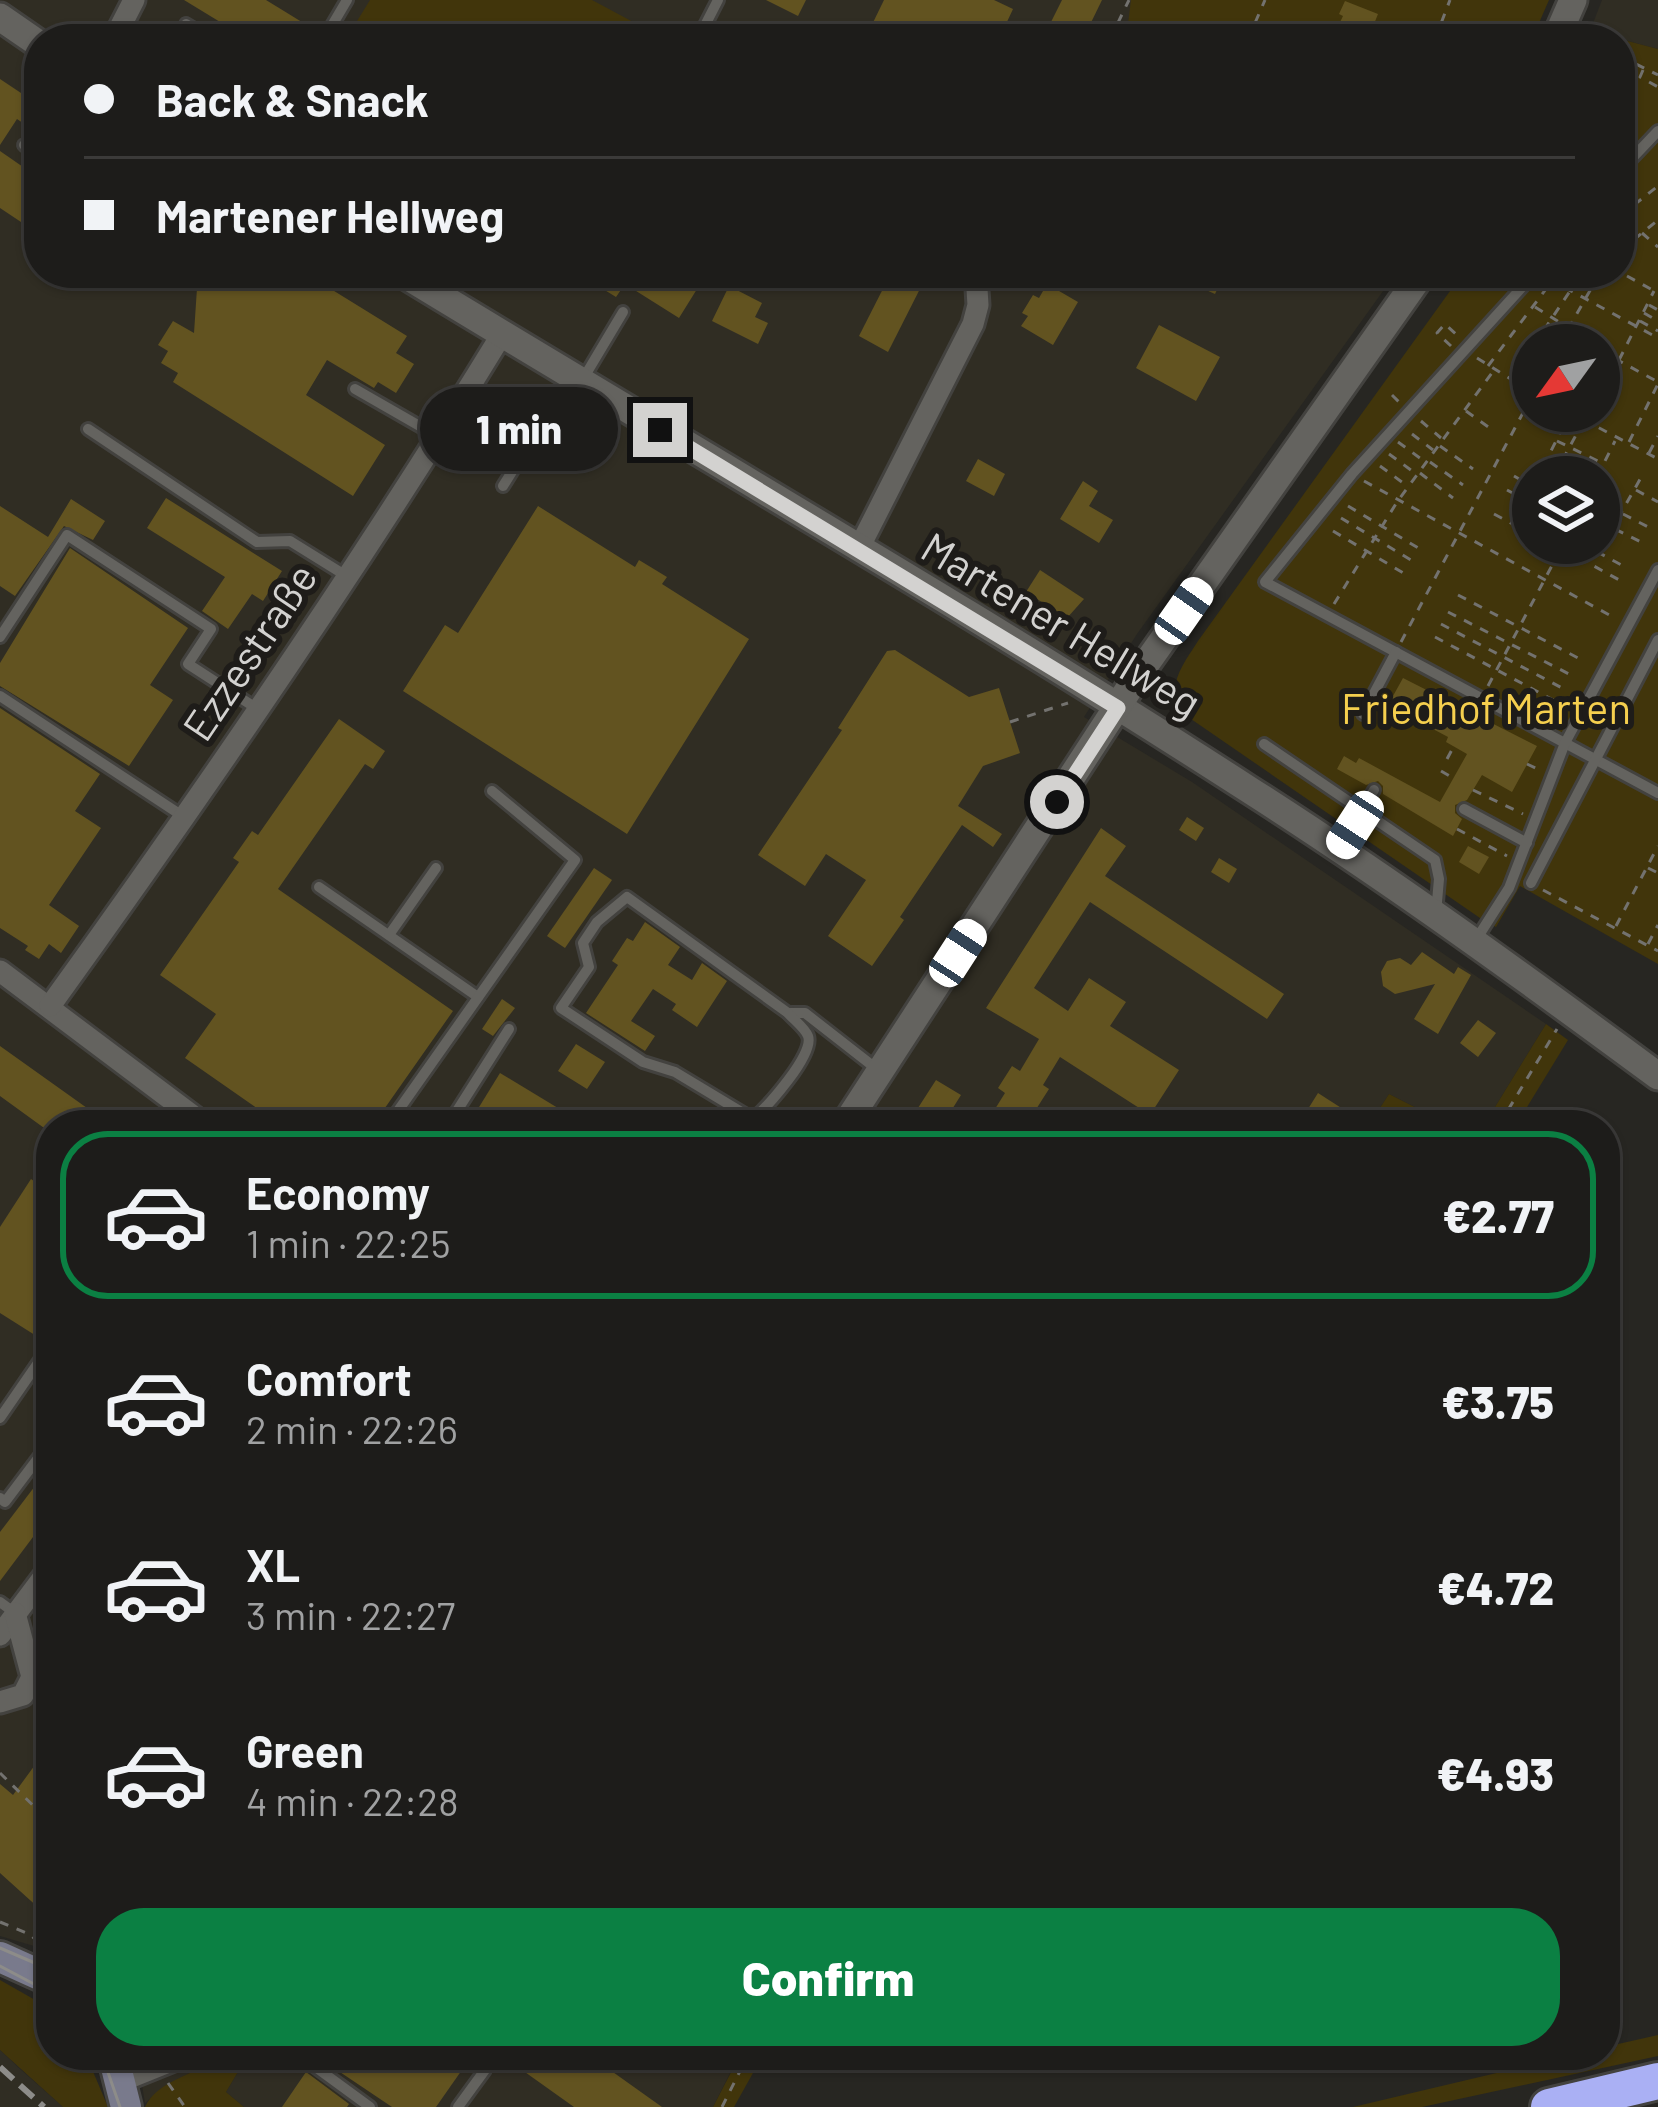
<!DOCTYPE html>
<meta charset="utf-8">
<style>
body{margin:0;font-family:Barlow,sans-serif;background:#252523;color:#f1f3f6;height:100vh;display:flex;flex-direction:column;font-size:45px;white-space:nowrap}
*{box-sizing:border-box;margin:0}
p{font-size:39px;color:#a0a1a2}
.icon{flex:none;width:66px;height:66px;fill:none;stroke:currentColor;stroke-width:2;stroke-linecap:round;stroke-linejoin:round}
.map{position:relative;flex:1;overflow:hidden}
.side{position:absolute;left:36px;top:1110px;width:1584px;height:960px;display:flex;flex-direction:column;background:#1d1c1a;border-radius:48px;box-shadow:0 3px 9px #0004,0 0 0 3px #3b3a39}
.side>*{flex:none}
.top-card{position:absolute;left:24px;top:24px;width:1611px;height:264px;border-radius:48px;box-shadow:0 3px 9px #0004,0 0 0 3px #3b3a39;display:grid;align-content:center;height:264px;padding:0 60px;background:#1d1c1a}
.needle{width:78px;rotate:237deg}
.tools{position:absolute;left:1512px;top:324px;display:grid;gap:24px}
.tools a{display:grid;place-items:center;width:108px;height:108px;border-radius:50%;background:#1d1c1a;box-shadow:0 3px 9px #0004,0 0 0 3px #3b3a39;font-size:60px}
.end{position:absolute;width:54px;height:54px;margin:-27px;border:15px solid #d3d2d0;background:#111;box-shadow:0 0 0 6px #111}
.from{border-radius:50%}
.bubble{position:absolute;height:84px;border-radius:42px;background:#1d1c1a;box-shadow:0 3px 9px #0004,0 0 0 3px #3b3a39;font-size:39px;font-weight:800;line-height:84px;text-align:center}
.car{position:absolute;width:36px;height:72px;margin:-36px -18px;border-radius:15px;box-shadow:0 0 9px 3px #0007;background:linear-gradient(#fff 24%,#345 0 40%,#fff 0 76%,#345 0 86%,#fff 0)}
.top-card b{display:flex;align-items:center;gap:42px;height:114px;font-size:45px}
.top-card b+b{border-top:3px solid #3b3a39}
.top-card i{width:30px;height:30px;background:#f1f3f6}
ul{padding:21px 0 0;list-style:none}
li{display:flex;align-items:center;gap:36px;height:168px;margin:0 24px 18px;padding:0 36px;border:6px solid transparent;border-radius:48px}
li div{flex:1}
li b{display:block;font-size:45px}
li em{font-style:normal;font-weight:800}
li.on{border-color:#0b8043}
li>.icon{width:108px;height:108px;stroke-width:1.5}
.button{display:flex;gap:24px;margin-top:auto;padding:24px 60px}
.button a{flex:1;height:138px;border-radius:48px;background:#0b8043;color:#fff;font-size:48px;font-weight:800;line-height:138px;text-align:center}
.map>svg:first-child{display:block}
.built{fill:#302d23}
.green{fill:#41350b;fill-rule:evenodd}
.building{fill:#625320}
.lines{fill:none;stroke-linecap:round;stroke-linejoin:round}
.service-casing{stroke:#43423f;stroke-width:16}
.minor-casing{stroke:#43423f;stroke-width:27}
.tertiary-casing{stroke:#43423f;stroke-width:33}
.secondary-casing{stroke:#43423f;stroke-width:36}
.motorway-casing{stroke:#43423f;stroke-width:42}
.path{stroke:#73726f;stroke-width:3;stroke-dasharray:9 9;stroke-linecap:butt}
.service{stroke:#64635f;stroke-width:10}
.minor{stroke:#64635f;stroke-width:21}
.tertiary{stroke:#64635f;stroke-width:27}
.secondary{stroke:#797a8c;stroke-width:30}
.motorway{stroke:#aab0f4;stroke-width:36}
.tram{stroke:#8d8c89;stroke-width:3}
.rail{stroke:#8d8c89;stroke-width:6;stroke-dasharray:18 9;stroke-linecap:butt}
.route{stroke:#d3d2d0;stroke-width:15}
.labels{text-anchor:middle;stroke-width:12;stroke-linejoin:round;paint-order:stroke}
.street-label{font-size:42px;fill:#d3d2d0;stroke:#1e1c19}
.park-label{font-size:42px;fill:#f5cf4e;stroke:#1e1c19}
</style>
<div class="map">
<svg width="1658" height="2107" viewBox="0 0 1658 2107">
<rect width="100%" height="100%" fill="#272622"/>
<g class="built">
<polygon points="0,0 1134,0 1129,24 1162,39 39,39 39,273 1396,273 1137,634 1084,717 1192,782 1546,1024 1484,1125 1450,1125 1389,1094 1369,1125 51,1125 51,1951 0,1936"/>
<polygon points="1602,0 1658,0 1658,49 1590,31"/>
<polygon points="0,2050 20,2069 63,2107 0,2107"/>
<polygon points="137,2055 223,2055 162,2088 145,2103"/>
<polygon points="248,2055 739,2055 713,2107 244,2107 226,2092"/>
</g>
<g class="green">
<polygon points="370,0 592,0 665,39 346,39"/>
<polygon points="1131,0 1549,0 1532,39 1162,39 1128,24"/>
<path d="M 1620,39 L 1658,49 L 1658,964 L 1520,886 L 1496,927 L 1480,918 L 1191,719 C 1161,692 1180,669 1198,641 L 1463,273 L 1620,273 ZM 1533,345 L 1599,345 L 1599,411 L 1533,411 ZM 1533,477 L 1599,477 L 1599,543 L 1533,543 Z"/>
<polygon points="1546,1024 1568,1040 1516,1125 1484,1125"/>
<polygon points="1389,1094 1450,1125 1369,1125"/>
<polygon points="0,1980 51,2009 51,2055 86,2055 108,2107 63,2107 0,2050"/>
<polygon points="1658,2035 1658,2056 1422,2107 1353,2107 1573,2055 1605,2055 1605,2047"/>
<path d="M 223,2055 L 248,2055 L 226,2092 L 244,2107 L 145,2107 C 157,2080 200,2073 223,2055 Z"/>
<polygon points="740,2055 763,2055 734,2107 713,2107"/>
</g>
<g class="building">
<polygon points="184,0 266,0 310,27 303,39 248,39"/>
<polygon points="766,0 806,0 798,16"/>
<polygon points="884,0 994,0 1013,9 999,39 865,39"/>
<polygon points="1062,0 1102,0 1083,39 1066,39 1047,30"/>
<polygon points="1345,1 1378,14 1368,39 1332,39 1343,16 1339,14"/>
<polygon points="0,79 39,105 39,134 17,119 0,145"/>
<polygon points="0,151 39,178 39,234 0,208"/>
<polygon points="206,273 305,273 407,336 396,353 414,364 396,393 378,382 374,388 327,360 306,395 385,445 353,496 173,382 178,373 161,363 168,351 158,345 173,321 194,333 197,288"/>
<polygon points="577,273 707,273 679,318 625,284 616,297"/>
<polygon points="891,273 928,273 888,352 859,336"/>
<polygon points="1168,273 1225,273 1215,294"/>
<polygon points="1047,284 1078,302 1053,345 1021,326 1028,316 1022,313 1033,295 1039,298"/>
<polygon points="729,286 762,303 755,317 768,323 758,344 712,321"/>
<polygon points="1159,325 1220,357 1196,401 1136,368"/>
<polygon points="978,459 1005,474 994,496 966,481"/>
<polygon points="1083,481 1098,491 1089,506 1113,520 1099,543 1060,519"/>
<polygon points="166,498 282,571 263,601 252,594 228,629 202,611 225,577 147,528"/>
<polygon points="71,499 105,521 93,540 64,526 15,596 0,586 0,506 48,537"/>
<polygon points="538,506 635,567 639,560 667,577 662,584 749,639 627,834 403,691 445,625 458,633"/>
<polygon points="70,548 188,628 150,685 173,700 129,766 0,686 0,663"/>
<polygon points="1040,570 1084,599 1067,618 1026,592"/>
<polygon points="895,650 969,697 999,688 1020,753 983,766 958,806 1002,834 993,847 962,825 900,917 904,920 872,966 828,936 866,880 826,854 805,886 758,855 842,730 838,728 887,651"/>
<polygon points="1403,678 1537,746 1512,792 1482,775 1467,800 1455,805 1455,813 1462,819 1453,836 1383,794 1383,786 1378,781 1366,785 1337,769 1344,756 1356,763 1359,758 1440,802 1467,754 1446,742 1448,737 1388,705"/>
<polygon points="0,708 100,774 75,811 101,828 49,905 79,926 61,953 49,944 39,959 25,950 28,946 0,928"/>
<polygon points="339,719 385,751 373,769 365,764 278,889 453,1011 373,1125 281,1125 185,1058 216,1014 160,975 239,862 233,858 252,831 258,835"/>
<polygon points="1187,817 1204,828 1196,841 1179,830"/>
<polygon points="1101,828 1126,846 1105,876 1284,994 1267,1019 1090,902 1034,988 1068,1011 1089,978 1126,1002 1110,1026 1179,1070 1150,1115 1060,1057 1043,1085 1049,1089 1026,1125 985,1125 1005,1093 998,1088 1012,1066 1020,1071 1039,1039 986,1008"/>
<polygon points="1468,846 1489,857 1479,874 1459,862"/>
<polygon points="1219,858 1237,869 1229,883 1211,872"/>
<polygon points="594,868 612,880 565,948 547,936"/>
<polygon points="645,922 680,947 668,965 692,980 702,963 727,981 697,1027 672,1010 676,1004 653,989 631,1021 655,1036 645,1051 586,1013 618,965 612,961 627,938 633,941"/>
<polygon points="1422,952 1454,974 1458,967 1471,975 1438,1034 1414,1019 1435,984 1395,994 1383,986 1381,972 1387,961 1400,958 1411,965"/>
<polygon points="502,999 515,1008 493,1036 482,1029"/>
<polygon points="1478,1020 1496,1033 1478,1057 1460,1043"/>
<polygon points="576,1044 605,1062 587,1089 558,1071"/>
<polygon points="0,1046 87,1108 111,1125 51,1125 51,1133 0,1096"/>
<polygon points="500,1073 586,1125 468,1125"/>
<polygon points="936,1080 961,1095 951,1111 974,1125 907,1125"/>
<polygon points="1318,1093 1346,1111 1338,1125 1298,1125"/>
<polygon points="31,1179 51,1193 51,1317 38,1337 0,1313 0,1227"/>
<polygon points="51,1465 51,1513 0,1581 0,1532"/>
<polygon points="51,1743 51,1919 0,1873 0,1784 13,1795"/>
<polygon points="339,2055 450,2055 464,2067 436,2107 392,2107 331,2066"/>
<polygon points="501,2055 589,2055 662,2107 574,2107"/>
<polygon points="306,2072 349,2104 347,2107 282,2107"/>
</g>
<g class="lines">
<defs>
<g id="service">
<polyline points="186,24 211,39"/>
<polyline points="324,39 347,0"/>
<polyline points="698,39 718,0"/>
<polyline points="24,145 39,155"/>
<polyline points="1620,171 1658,131"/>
<polyline points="1535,273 1352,474 1265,582 1658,793"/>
<polyline points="583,379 623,312"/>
<polyline points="355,389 437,436"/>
<polyline points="88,429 257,542 290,541 348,577"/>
<polyline points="503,486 570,379"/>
<polyline points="0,637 67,535 211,629 188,664 259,710"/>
<polyline points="0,696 184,817"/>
<polyline points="1363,714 1396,652"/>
<polyline points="1264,744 1435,860 1439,879 1436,913"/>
<polyline points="1464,809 1527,843"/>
<polyline points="1340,847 1374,790"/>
<polyline points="1531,883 1658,640"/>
<polyline points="319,887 478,997"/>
<polyline points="389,935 436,868"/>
<polyline points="1474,943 1509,888 1565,743 1658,570"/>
<polyline points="788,1013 805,1013 878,1070"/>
<path d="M 753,1119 C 767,1107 815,1054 808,1036 C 805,1028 794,1020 788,1013 L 627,897 L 597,922 L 583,943 L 589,967 L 561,1008 L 643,1062 L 675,1072 L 763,1125"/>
<polyline points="388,1125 575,860 492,791"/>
<polyline points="448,1125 509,1029"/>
<polyline points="0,1418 51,1344"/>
<polyline points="0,1498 5,1502 51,1441"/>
<polyline points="0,1602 15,1613"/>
<polyline points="299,2055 370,2107"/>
<polyline points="458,2107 485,2070 464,2055"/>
</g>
<g id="minor">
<polyline points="114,39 134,0"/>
<polyline points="858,550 973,324 978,305 976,273"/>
<polyline points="0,971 205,1125"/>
<path d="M 50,1006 C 208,787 361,565 502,334"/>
<polyline points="0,1635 51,1567"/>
<polyline points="0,1702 23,1695 32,1677 15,1613"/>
</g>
<g id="tertiary">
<polyline points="0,17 39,44"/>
<polyline points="1556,39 1573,0"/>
<path d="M 402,273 C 684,445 971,610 1248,789 C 1389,879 1524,977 1658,1076"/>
<polyline points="845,1125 1136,678 1422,273"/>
<polyline points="121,2078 178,2055"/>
</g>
<g id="secondary">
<polyline points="0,1957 51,1980"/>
<polyline points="113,2055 126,2107"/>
</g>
<polyline id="motorway" points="1549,2107 1658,2081"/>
</defs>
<use href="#service" class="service-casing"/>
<use href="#minor" class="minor-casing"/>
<use href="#tertiary" class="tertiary-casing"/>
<use href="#secondary" class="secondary-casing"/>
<use href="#motorway" class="motorway-casing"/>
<g class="path">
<polyline points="1110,39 1129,0"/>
<polyline points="1248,39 1265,0"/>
<polyline points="1435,39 1450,0"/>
<polyline points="1620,56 1658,75"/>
<polyline points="1643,70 1640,77 1658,87"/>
<polyline points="1620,199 1640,226"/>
<polyline points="1620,216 1658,186"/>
<polyline points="1642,233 1658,247"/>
<polyline points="1620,251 1658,220"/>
<polyline points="1627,276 1658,293"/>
<polyline points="1549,279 1658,338"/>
<polyline points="1561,286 1570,273"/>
<polyline points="1649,305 1658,310"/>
<polyline points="1535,307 1567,327"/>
<polyline points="1644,313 1658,321"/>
<polyline points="1640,321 1658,331"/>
<polyline points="1584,341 1591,345"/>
<polyline points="1534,345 1570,291"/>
<polyline points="1559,345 1600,273"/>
<polyline points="1451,346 1437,333 1445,324 1460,338"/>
<polyline points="1599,350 1658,382"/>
<polyline points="1477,358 1533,393"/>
<polyline points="1619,360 1654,291"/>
<polyline points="1488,366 1552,281"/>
<polyline points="1512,379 1533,347"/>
<polyline points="1392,395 1400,403"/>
<polyline points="1466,411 1494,431"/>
<polyline points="1567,411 1658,459"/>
<polyline points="1421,421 1441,438"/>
<polyline points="1412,434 1433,450"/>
<polyline points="1557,441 1604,464"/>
<polyline points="1398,442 1424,461"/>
<polyline points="1629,442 1658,384"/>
<polyline points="1440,446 1473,469"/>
<polyline points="1649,453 1658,436"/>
<polyline points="1389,454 1415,473"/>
<polyline points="1430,462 1463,485"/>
<polyline points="1561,464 1586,477"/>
<polyline points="1380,466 1406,485"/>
<polyline points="1420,473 1453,498"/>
<polyline points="1514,476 1533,487"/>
<polyline points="1554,476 1576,435"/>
<polyline points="1555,477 1542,469 1569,415"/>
<polyline points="1597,477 1615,441"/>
<polyline points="1364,481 1613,617"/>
<polyline points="1507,490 1533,504"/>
<polyline points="1636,490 1658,502"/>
<polyline points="1599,502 1621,513 1643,474"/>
<polyline points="1348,506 1425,552"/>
<polyline points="1494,514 1533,535"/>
<polyline points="1623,514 1654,530"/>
<polyline points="1341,518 1416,563"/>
<polyline points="1599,521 1645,544"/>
<polyline points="1333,531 1410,577"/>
<polyline points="1548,543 1559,549"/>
<polyline points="1581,543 1625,567"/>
<polyline points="1563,549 1621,581"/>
<polyline points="1458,595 1580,659"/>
<polyline points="1334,604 1397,502 1494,370"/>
<polyline points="1448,612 1571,675"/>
<polyline points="1441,624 1564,689"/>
<polyline points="1435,637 1557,702"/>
<polyline points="1401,642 1533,394"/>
<polyline points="1488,686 1564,543"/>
<polyline points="1010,722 1068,703"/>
<polyline points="1447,759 1454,746"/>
<polyline points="1527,764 1540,770"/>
<polyline points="1441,771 1453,778"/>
<polyline points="1473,790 1523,814"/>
<polyline points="1457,829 1507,856"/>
<polyline points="1648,868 1658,873"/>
<polyline points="1543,890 1658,951"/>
<polyline points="1616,926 1658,846"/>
<polyline points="1648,944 1658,925"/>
<polyline points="1499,1125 1557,1029"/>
<polyline points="0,1773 51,1823"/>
<polyline points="0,1922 31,1935 44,1949"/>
<polyline points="168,2083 185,2107"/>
<polyline points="722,2107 748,2055"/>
</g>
<use href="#service" class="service"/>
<use href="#minor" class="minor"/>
<use href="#tertiary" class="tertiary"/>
<use href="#secondary" class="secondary"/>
<use href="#motorway" class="motorway"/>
<g class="tram">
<polyline points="0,1948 51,1970"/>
<polyline points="0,1966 51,1993"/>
<polyline points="102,2055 120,2107"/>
</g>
<polyline class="rail" points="0,2067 44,2107"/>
</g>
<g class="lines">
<polyline class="route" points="660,430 1118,708 1057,802"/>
</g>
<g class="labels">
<g class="street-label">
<text transform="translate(1061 625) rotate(31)" y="15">Martener Hellweg</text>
<text transform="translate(250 652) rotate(-56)" y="15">Ezzestraße</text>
</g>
<g class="park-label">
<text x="1486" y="724">Friedhof Marten</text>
</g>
</g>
</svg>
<div class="tools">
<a><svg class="needle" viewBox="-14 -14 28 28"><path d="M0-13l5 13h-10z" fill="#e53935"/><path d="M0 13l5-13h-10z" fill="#a0a1a2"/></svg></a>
<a><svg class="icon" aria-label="layers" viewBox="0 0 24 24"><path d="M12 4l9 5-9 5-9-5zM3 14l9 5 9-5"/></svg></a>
</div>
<i class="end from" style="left:1057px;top:802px"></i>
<i class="end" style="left:660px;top:430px"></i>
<div class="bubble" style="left:420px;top:387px;width:198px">1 min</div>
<i class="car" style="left:1184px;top:611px;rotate:35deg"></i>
<i class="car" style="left:1355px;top:825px;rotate:213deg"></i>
<i class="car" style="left:958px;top:953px;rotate:33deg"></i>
<div class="top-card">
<b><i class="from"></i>Back &amp; Snack</b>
<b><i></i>Martener Hellweg</b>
</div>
<section class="side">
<ul>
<li class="on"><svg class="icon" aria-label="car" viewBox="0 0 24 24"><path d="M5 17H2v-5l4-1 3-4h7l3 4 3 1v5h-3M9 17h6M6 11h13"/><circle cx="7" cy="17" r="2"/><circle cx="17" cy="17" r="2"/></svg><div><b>Economy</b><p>1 min · 22:25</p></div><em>€2.77</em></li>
<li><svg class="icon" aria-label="car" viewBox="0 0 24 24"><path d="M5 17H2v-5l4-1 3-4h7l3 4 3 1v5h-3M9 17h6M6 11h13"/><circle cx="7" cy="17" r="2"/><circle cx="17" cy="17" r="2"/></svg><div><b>Comfort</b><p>2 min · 22:26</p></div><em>€3.75</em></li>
<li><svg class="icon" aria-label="car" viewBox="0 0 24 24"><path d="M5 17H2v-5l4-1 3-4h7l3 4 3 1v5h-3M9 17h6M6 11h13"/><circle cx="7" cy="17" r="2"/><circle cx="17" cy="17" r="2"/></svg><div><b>XL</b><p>3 min · 22:27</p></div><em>€4.72</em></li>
<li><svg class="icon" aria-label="car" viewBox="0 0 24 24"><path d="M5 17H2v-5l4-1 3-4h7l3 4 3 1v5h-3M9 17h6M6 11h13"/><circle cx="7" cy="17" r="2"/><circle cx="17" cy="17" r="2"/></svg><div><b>Green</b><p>4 min · 22:28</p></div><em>€4.93</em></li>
</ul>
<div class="button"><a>Confirm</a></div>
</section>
</div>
